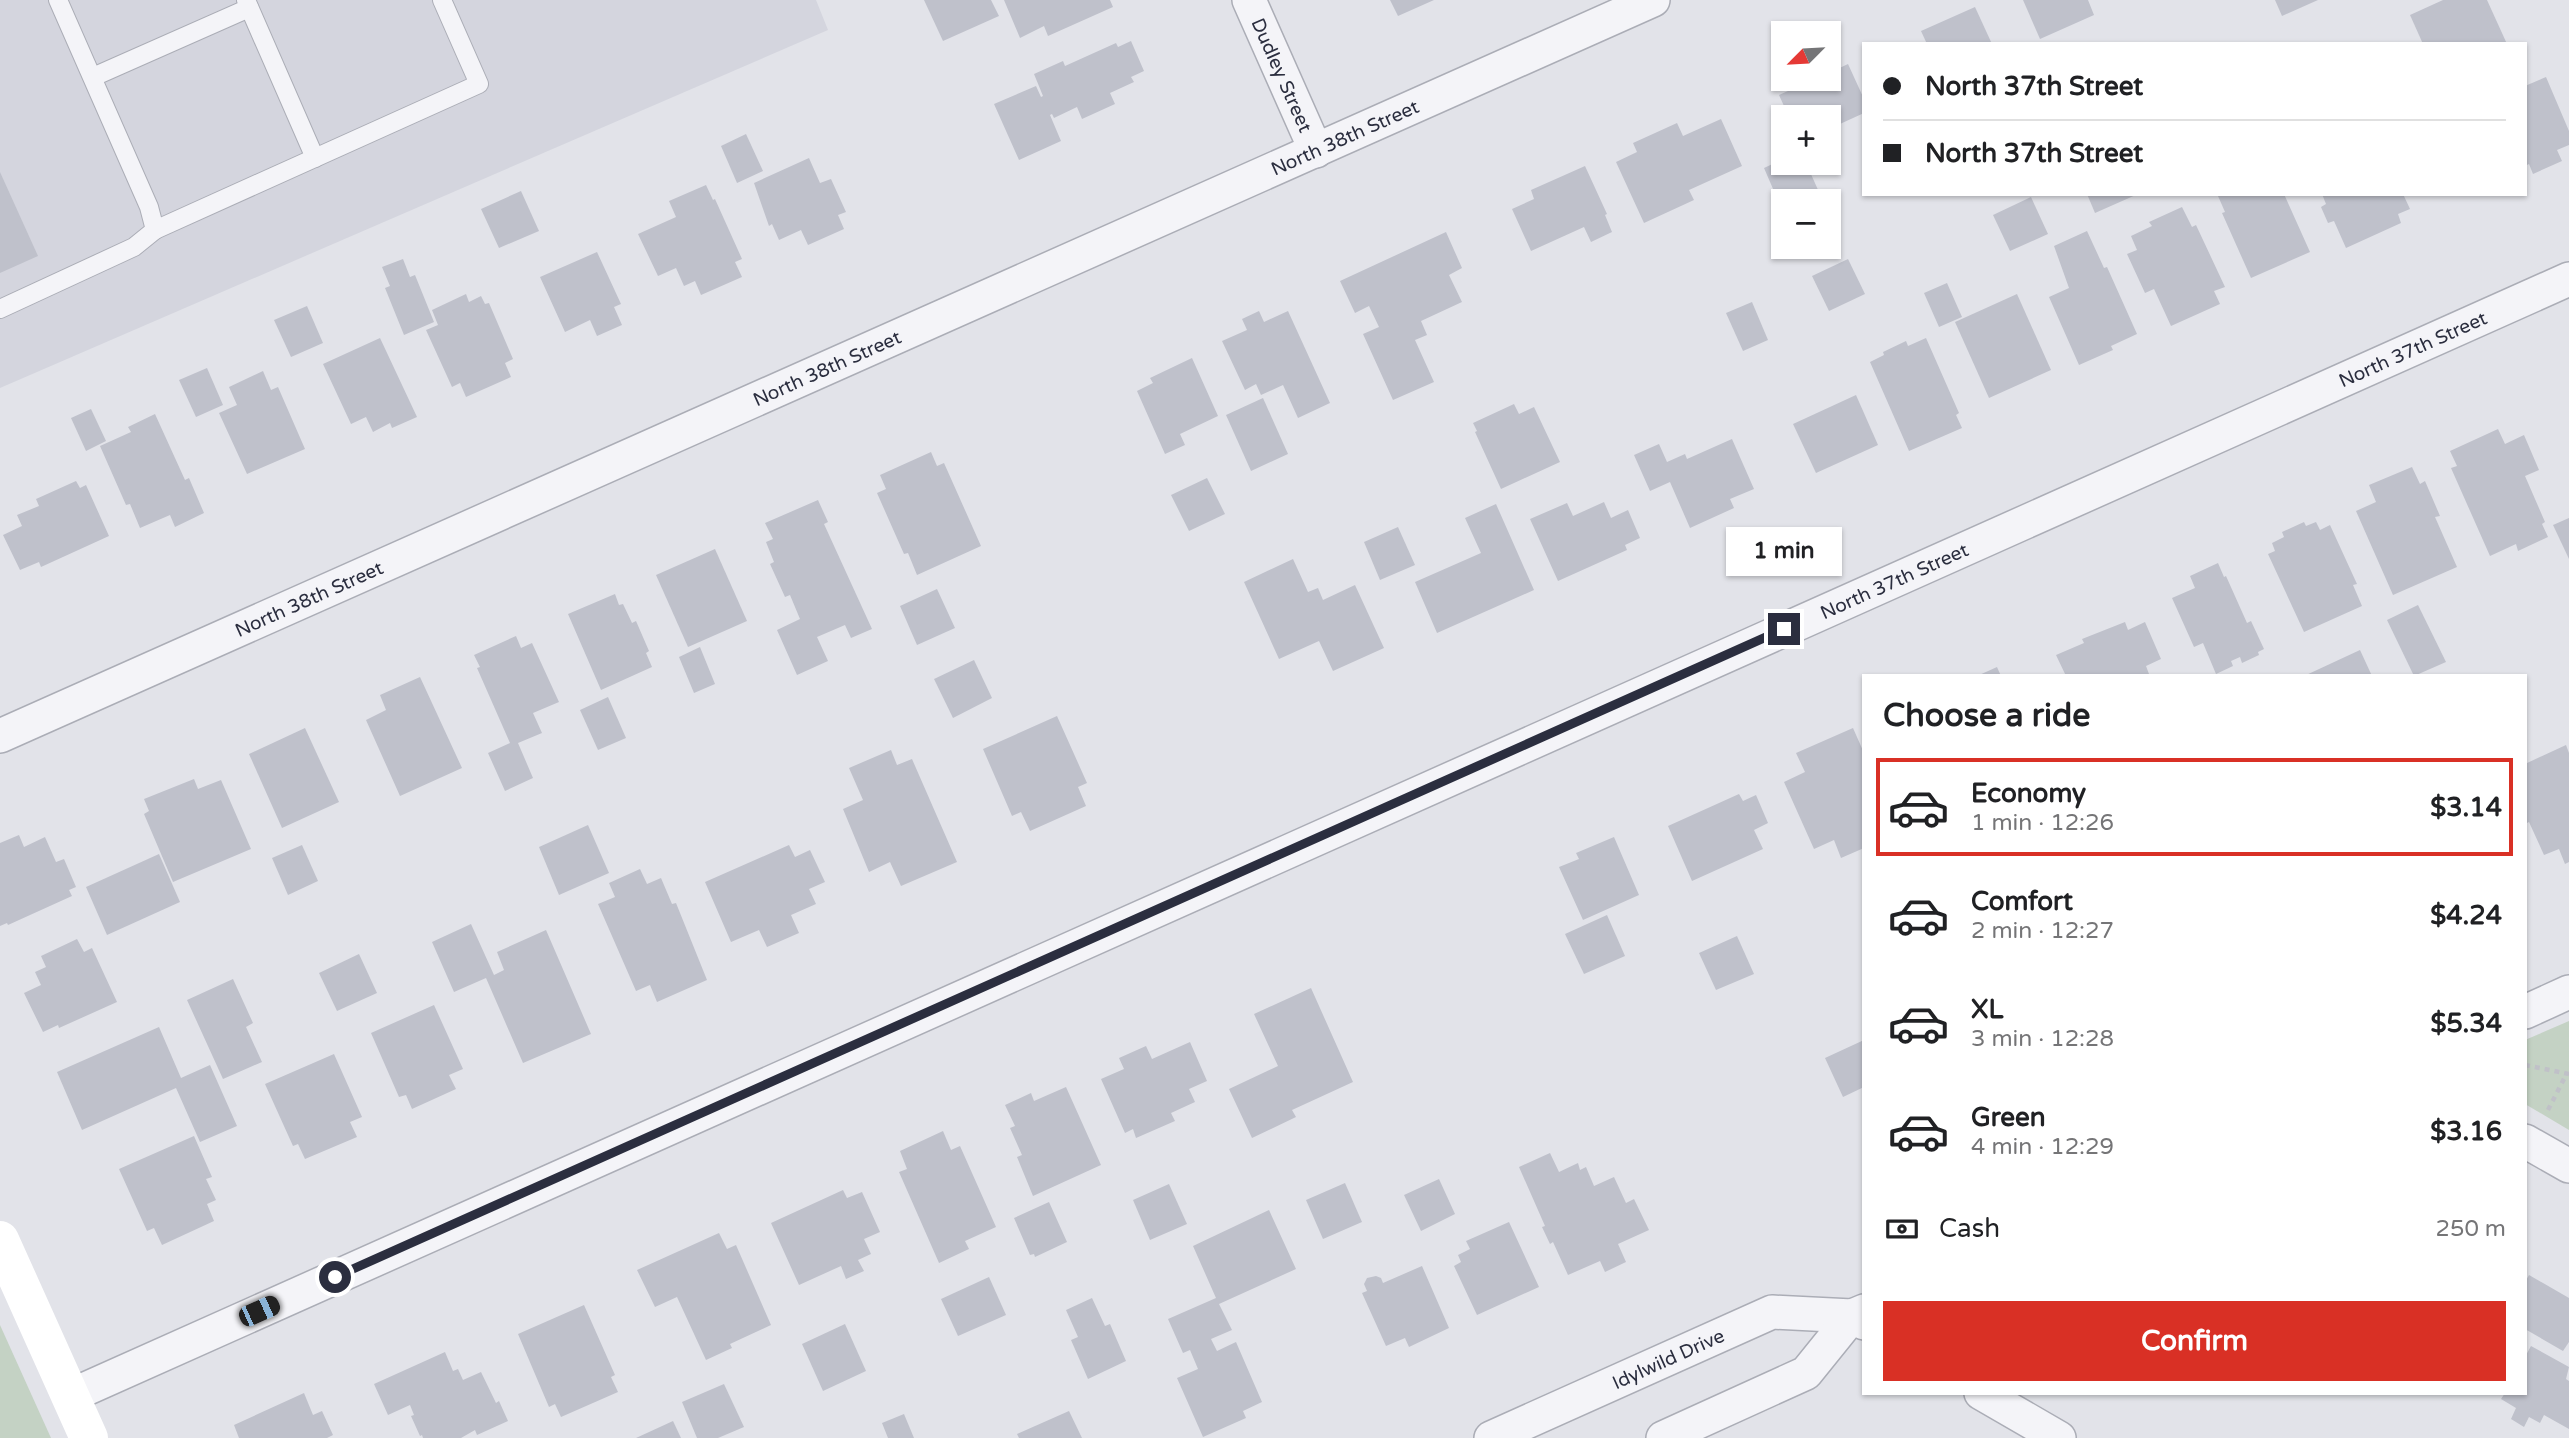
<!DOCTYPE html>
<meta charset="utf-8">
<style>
body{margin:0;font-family:"Varela Round",sans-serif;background:#f2f2f2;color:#202124;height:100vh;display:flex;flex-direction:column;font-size:26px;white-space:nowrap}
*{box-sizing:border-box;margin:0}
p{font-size:23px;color:#757577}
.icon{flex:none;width:38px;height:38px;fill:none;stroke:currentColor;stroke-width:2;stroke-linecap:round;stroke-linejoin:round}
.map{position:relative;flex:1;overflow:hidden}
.panel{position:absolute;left:1862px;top:674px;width:665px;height:721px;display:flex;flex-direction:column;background:#fff;border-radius:0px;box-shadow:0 2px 5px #0004}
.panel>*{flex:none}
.hud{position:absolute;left:1862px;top:42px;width:665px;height:154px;border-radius:0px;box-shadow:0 2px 5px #0004;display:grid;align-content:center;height:154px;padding:0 21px;background:#fff}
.needle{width:46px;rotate:246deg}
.buttons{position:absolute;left:1771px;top:21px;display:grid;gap:14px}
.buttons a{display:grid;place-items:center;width:70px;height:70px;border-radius:0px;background:#fff;box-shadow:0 2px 5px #0004;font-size:35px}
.end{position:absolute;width:32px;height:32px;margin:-16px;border:9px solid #2b2e3f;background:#fff;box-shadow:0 0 0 4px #fff}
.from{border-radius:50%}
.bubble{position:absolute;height:49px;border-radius:0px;background:#fff;box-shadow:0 2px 5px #0004;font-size:23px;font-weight:700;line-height:49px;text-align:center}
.car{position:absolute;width:21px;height:42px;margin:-21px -10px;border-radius:9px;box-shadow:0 0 5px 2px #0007;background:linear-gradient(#222 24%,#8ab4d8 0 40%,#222 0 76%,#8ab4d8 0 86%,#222 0)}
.hud b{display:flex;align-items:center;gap:24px;height:66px;font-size:26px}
.hud b+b{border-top:2px solid #e0e0e0}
.hud i{width:18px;height:18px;background:#202124}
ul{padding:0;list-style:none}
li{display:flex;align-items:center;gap:21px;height:98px;margin:0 14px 10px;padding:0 7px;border:4px solid transparent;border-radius:0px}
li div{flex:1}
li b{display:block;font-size:26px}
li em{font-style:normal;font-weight:700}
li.current{border-color:#d93025}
li>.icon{width:63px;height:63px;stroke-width:1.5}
h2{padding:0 21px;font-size:32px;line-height:84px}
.pay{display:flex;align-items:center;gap:18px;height:77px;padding:0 21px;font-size:26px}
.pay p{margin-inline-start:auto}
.action{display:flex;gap:14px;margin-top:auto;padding:14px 21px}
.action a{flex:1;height:80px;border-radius:0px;background:#d93025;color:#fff;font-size:28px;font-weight:700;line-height:80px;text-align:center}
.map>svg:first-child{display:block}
.built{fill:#d4d5de}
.green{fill:#c4d2c4}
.building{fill:#bfc1cb}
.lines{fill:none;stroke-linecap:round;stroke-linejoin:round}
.lane-casing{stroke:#abadb6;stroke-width:20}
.street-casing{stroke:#abadb6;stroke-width:36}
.path{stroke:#c0c1c8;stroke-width:4.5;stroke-dasharray:5 5;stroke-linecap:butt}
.lane{stroke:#f4f4f8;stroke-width:18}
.street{stroke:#f4f4f8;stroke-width:33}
.secondary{stroke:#fff;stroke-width:38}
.route{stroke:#2b2e3f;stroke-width:9}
.labels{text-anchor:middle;stroke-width:6;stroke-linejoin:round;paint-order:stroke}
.street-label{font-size:19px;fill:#2b2e3f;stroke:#f1f2f6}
</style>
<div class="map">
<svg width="2569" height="1438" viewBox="0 0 2569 1438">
<rect width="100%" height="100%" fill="#e2e3e9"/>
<polygon class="built" points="0,0 816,0 828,30 0,388"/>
<g class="green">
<polygon points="2569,1021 2569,1130 2525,1104 2525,1040"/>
<polygon points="0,1325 51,1438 0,1438"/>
</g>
<g class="building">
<polygon points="924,0 991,0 999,16 943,41"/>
<polygon points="1004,0 1110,0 1113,7 1048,36 1044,26 1020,38"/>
<polygon points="1390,0 1434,0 1398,16"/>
<polygon points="2023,0 2088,0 2094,15 2040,39"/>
<polygon points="2275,0 2318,0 2282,16"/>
<polygon points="2443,0 2487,0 2507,44 2423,44 2410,15"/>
<polygon points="1975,7 1992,44 1927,44 1921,31"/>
<polygon points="1131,41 1144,71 1131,77 1134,82 1110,93 1115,104 1082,119 1077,107 1054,118 1052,114 1050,115 1061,141 1019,160 994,104 1036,86 1041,97 1043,96 1034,74 1063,61 1065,66 1116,43 1118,47"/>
<polygon points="1848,64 1864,99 1864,113 1829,129 1829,117 1789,117 1779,95 1815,79 1829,79 1829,73"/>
<polygon points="2546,77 2569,131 2569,145 2557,150 2562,161 2533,174 2529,164 2525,166 2525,86"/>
<polygon points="1721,119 1742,166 1689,190 1694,200 1644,223 1616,162 1637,152 1633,143 1677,123 1683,136"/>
<polygon points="746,134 763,171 737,183 721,146"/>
<polygon points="809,158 820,183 831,179 846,212 838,215 844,229 808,245 801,230 779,240 772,224 769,226 754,183"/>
<polygon points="1783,159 1783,163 1806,163 1823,201 1783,201 1783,212 1764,168"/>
<polygon points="1585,166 1607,214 1605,215 1612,232 1591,242 1584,227 1531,251 1512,209 1534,199 1531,190"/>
<polygon points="0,172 38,256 0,273"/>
<polygon points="706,185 713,200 715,199 742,259 735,262 742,277 701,295 695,281 684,286 676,268 658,276 638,234 676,217 669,201"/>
<polygon points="521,191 539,231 499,248 481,209"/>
<polygon points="2087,194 2138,194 2095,213"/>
<polygon points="2220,194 2284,194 2310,252 2251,278 2222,213 2225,212 2218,196"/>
<polygon points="2322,194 2403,194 2410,209 2398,214 2401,223 2346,248 2334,221 2328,223 2321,207 2326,204"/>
<polygon points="2031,197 2048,234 2010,251 1993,215"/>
<polygon points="2182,207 2192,227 2196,225 2225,287 2214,291 2220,304 2171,326 2154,289 2145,293 2127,254 2137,250 2131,236 2152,226 2149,222"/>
<polygon points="2087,231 2104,268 2107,267 2137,334 2111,346 2113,350 2079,365 2049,297 2069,288 2054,246"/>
<polygon points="1446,232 1462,268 1449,275 1462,302 1421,321 1427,335 1415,340 1434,382 1393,400 1363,334 1379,327 1369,306 1355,313 1340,281"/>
<polygon points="597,252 621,304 614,307 622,325 597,336 590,320 565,332 540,277"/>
<polygon points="403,259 410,277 415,275 434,322 404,335 385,288 390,286 382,267"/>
<polygon points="1848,259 1865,294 1829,311 1812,276"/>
<polygon points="1947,283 1962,317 1939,327 1924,293"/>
<polygon points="466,294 469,302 481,296 485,304 489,303 513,359 505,363 511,377 466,397 460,383 452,387 426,330 438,325 432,310"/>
<polygon points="2017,294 2051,370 1989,398 1955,322"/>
<polygon points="1752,302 1768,340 1743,351 1726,313"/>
<polygon points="307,306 323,343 291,357 274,320"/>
<polygon points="1259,311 1264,322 1288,311 1330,403 1298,418 1283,385 1261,395 1256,384 1245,390 1222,341 1247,330 1242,319"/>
<polygon points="380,338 417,417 392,428 390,423 373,432 366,417 351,424 323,364"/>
<polygon points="1926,338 1959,413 1956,415 1962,428 1909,451 1870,362 1884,355 1883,352 1906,341 1908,346"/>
<polygon points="1192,358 1218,416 1180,434 1185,445 1165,454 1137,391 1153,383 1150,378"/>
<polygon points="207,368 223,405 196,417 179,380"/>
<polygon points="263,371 271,390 278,387 305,449 247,474 219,413 237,405 229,387"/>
<polygon points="1856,395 1878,445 1816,473 1793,424"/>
<polygon points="1263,398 1288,454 1251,471 1226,415"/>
<polygon points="1514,404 1519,414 1534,407 1560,462 1501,489 1475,432 1477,431 1473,423"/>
<polygon points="91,409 106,441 86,451 71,418"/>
<polygon points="155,414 185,480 189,478 204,513 175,527 170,515 140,528 130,504 126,505 100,446 131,432 128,427"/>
<polygon points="2498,429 2505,444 2524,435 2539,470 2525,476 2545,522 2542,524 2548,537 2518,551 2516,544 2490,556 2451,468 2457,466 2450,451"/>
<polygon points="1732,439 1754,489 1730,499 1734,508 1690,528 1670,482 1650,491 1634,455 1659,444 1667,462 1685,454 1687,459"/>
<polygon points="931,452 937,466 944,463 981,546 917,575 908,553 904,554 877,493 886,489 880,475"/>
<polygon points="2412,467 2420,484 2425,481 2440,516 2435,517 2457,567 2393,595 2356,511 2376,502 2369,485"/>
<polygon points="1207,478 1225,514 1189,531 1171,495"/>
<polygon points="76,481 80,488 86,485 109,536 41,567 39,562 20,570 3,535 22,526 17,515 39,506 36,499"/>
<polygon points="818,500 828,522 824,524 872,629 851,638 845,625 817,637 828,661 797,675 777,630 800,619 790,595 785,597 770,564 774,562 766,542 773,539 765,523"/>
<polygon points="1604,502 1611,518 1628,510 1640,538 1625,545 1627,550 1558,581 1530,519 1567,503 1573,516"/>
<polygon points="1496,504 1534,590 1437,633 1415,582 1481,553 1465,518"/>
<polygon points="2569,518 2569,559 2553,525"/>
<polygon points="2304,522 2306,526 2316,522 2320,530 2330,525 2357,584 2353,585 2362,606 2304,632 2268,554 2275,551 2272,543 2284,537 2282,532"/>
<polygon points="1398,527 1415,565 1380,580 1364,542"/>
<polygon points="715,549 747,621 688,647 656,575"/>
<polygon points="1293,559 1308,592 1318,588 1323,600 1355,585 1384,648 1333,671 1319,641 1279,659 1244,582"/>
<polygon points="2218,563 2224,577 2226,576 2247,623 2251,621 2264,649 2258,652 2259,655 2242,663 2240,657 2231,661 2233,666 2216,674 2203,643 2194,647 2172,598 2195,588 2190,576"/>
<polygon points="937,589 955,628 917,645 900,606"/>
<polygon points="615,594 619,605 623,604 632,623 636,621 649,651 646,653 652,667 601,690 568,614"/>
<polygon points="2418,605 2446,662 2414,676 2387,620"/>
<polygon points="2125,622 2128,630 2145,622 2161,659 2146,666 2149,674 2066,676 2056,655 2084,643 2082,639"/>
<polygon points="516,636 521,648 532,643 559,702 533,713 542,733 518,743 533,778 505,791 488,753 510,743 477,668 480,667 474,655"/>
<polygon points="700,647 715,684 694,693 679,657"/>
<polygon points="2360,650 2372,676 2304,676"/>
<polygon points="974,660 992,698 953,718 934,679"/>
<polygon points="1997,667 2001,676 1977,676"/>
<polygon points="420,677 462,768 400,796 366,720 386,710 380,695"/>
<polygon points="608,697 626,738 598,750 580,710"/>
<polygon points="1057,716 1087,783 1078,787 1086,806 1030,831 1021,812 1012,816 983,749"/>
<polygon points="305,728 339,802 282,828 249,754"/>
<polygon points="1853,728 1864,753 1864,848 1841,858 1834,840 1814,849 1784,782 1805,772 1796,753"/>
<polygon points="2566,745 2569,753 2569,862 2565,864 2559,849 2544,855 2529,822 2525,824 2525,764"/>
<polygon points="891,750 897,765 912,759 957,862 901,886 890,862 869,872 843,809 863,800 849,768"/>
<polygon points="194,779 198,789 221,780 251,849 173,882 144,814 149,811 144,799"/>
<polygon points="1739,794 1743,801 1756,795 1768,823 1754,830 1763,849 1692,881 1668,826"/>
<polygon points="588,825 609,873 559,895 539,847"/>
<polygon points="19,835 24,847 45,837 56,862 64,859 76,887 69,890 72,896 8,925 7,923 0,926 0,843"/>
<polygon points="1614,837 1639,895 1583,920 1559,867 1579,859 1576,853"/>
<polygon points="302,845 318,881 288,895 272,858"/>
<polygon points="789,845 795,857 810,850 825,882 809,889 816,904 791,915 799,933 767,947 759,930 731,942 705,882"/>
<polygon points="159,854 180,902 107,935 86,887"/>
<polygon points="640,869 647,884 661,878 672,904 676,903 707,980 657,1002 650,985 636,991 598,904 615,897 609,883"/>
<polygon points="1607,915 1625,956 1584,974 1565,934"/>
<polygon points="471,924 494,975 504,970 497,952 546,930 591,1034 523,1063 486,978 454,992 432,942"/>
<polygon points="1737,936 1754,974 1716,990 1699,953"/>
<polygon points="77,939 84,952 92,948 117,1002 59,1028 58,1025 43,1032 24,993 41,985 35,972 46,967 41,956"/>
<polygon points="359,954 377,993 337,1011 319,973"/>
<polygon points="233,979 253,1023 246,1027 262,1062 223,1079 187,1000"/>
<polygon points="1311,988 1353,1082 1292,1110 1296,1117 1252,1138 1229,1089 1278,1066 1254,1014"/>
<polygon points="434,1005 463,1069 449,1075 456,1089 412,1109 406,1095 399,1097 371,1033"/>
<polygon points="159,1027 181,1078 210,1065 237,1126 200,1142 176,1088 82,1130 57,1072"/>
<polygon points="1864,1040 1864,1087 1843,1097 1825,1058"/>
<polygon points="1190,1042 1207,1081 1189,1089 1195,1102 1171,1113 1175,1121 1136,1138 1133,1129 1125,1133 1101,1079 1124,1069 1119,1058 1146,1046 1152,1059"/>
<polygon points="334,1054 362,1117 350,1122 357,1137 305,1159 298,1144 293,1146 265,1084"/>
<polygon points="1066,1087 1101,1165 1033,1196 1017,1157 1022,1155 1010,1128 1015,1126 1005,1105 1031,1093 1034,1101"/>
<polygon points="943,1131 951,1150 960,1146 996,1227 965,1241 969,1249 939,1263 899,1172 907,1169 900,1151"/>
<polygon points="194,1136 212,1177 206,1179 216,1200 207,1204 214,1221 162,1245 154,1228 147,1231 119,1169"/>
<polygon points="1550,1153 1559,1172 1578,1163 1580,1170 1586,1167 1594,1186 1614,1177 1626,1203 1634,1199 1649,1230 1618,1244 1626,1262 1605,1272 1600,1261 1568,1275 1553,1242 1550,1244 1542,1227 1545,1226 1519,1167"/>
<polygon points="1439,1179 1455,1214 1421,1231 1404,1195"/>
<polygon points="1345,1183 1362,1222 1323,1239 1306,1200"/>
<polygon points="1169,1184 1187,1224 1150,1240 1133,1200"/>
<polygon points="843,1190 847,1198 862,1192 880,1232 864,1239 871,1254 858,1260 864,1271 846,1279 841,1266 799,1285 771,1223"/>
<polygon points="1049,1202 1067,1242 1035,1257 1034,1254 1030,1255 1014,1218"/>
<polygon points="1269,1210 1296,1269 1219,1304 1232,1330 1211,1339 1217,1351 1236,1342 1262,1402 1243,1411 1246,1418 1203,1437 1177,1378 1198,1369 1190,1350 1183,1353 1168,1319 1216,1298 1193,1246"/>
<polygon points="1509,1222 1539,1287 1477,1315 1454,1266 1461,1262 1458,1255 1470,1249 1466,1241"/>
<polygon points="719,1233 727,1249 736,1245 771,1325 730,1344 732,1348 706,1360 677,1297 655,1307 637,1270"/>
<polygon points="1422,1266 1449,1328 1409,1347 1405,1338 1386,1346 1362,1293 1367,1291 1364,1284 1367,1278 1376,1276 1381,1278 1383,1283"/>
<polygon points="2529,1275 2569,1298 2569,1342 2563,1351 2525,1329 2525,1282"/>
<polygon points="989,1277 1006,1315 958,1336 941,1299"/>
<polygon points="1092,1298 1105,1326 1110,1324 1126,1361 1088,1379 1071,1340 1078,1337 1066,1310"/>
<polygon points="584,1305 615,1375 611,1377 618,1392 561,1417 555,1404 549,1407 518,1334"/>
<polygon points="845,1324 866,1371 823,1391 802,1344"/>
<polygon points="2531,1346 2569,1367 2566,1379 2569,1381 2569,1429 2544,1415 2540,1423 2529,1417 2524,1427 2511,1419 2516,1408 2501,1399 2505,1393 2525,1393 2525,1357"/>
<polygon points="445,1352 453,1371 458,1369 463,1380 481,1372 496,1403 499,1401 508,1421 477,1435 475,1430 461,1438 423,1438 422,1435 420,1436 411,1416 414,1415 410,1405 388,1415 374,1384"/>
<polygon points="724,1384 744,1427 718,1438 697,1438 682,1402"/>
<polygon points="304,1393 313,1415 322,1411 333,1435 327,1438 239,1438 234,1425"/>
<polygon points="1069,1411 1082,1438 1019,1438 1017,1434"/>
<polygon points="904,1414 914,1438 888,1438 882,1423"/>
<polygon points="673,1421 681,1438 636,1438"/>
</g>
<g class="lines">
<defs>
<g id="lane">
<polyline points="246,0 315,158"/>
<polyline points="93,77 249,8"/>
<polyline points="155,230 479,84 442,0"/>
<polyline points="0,309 134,247 155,230 149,207 58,0"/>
</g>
<g id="street">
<path id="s1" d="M 1249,0 L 1316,151"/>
<path id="s2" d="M 0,736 L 1653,0"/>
<polyline points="2525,1012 2569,992"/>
<polyline points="2525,1141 2569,1166"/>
<polyline points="1981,1393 2059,1438"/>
<path id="s3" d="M 70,1396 L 2569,279"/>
<path id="s4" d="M 1491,1438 L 1772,1312 L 1852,1316 L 1864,1323"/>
<polyline points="1663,1438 1806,1373 1852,1316 1864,1311"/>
</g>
</defs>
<use href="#lane" class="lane-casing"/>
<use href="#street" class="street-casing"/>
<g class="path">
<polyline points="2525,1065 2569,1074"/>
<polyline points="2548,1110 2567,1073"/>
</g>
<use href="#lane" class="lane"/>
<use href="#street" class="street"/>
<polyline class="secondary" points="0,1240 89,1438"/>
</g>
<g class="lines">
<polyline class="route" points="335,1277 1784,629"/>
</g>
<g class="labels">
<g class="street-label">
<text dy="7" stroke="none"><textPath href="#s1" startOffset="82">Dudley Street</textPath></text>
<text dy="7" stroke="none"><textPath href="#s2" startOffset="1472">North 38th Street</textPath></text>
<text dy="7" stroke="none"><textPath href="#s3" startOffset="2566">North 37th Street</textPath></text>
<text dy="7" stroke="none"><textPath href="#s2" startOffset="905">North 38th Street</textPath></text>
<text dy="7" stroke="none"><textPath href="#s3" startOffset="1998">North 37th Street</textPath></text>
<text dy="7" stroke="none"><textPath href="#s2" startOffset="338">North 38th Street</textPath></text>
<text dy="7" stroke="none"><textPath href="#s4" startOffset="194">Idylwild Drive</textPath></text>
</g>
</g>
</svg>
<div class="buttons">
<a><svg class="needle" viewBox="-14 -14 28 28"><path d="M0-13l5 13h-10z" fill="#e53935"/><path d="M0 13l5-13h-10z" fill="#757577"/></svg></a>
<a>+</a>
<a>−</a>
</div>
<i class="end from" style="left:335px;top:1277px"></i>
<i class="end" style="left:1784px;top:629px"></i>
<div class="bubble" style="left:1726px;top:527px;width:116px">1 min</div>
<i class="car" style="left:259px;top:1311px;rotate:66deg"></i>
<div class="hud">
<b><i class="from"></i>North 37th Street</b>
<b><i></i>North 37th Street</b>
</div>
<section class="panel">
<h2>Choose a ride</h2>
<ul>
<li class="current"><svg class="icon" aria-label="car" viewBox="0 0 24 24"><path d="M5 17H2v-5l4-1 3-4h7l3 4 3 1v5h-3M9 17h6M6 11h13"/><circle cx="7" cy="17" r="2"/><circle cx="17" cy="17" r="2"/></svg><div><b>Economy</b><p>1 min · 12:26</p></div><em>$3.14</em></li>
<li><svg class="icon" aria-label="car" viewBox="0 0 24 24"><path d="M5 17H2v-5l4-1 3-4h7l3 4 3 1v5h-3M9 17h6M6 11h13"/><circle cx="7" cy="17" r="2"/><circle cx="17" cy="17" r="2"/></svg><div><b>Comfort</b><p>2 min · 12:27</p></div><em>$4.24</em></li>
<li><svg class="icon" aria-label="car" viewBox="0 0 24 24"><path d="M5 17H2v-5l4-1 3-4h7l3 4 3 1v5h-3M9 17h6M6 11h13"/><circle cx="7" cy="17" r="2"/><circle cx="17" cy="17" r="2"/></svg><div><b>XL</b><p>3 min · 12:28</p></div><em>$5.34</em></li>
<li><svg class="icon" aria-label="car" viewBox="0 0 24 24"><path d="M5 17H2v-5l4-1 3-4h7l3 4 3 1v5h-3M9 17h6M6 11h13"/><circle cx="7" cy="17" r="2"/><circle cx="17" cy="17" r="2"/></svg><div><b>Green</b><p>4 min · 12:29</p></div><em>$3.16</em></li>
</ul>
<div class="pay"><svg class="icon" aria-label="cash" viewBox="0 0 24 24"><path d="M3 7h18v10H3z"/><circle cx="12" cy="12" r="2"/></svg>Cash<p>250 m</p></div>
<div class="action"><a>Confirm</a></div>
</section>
</div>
